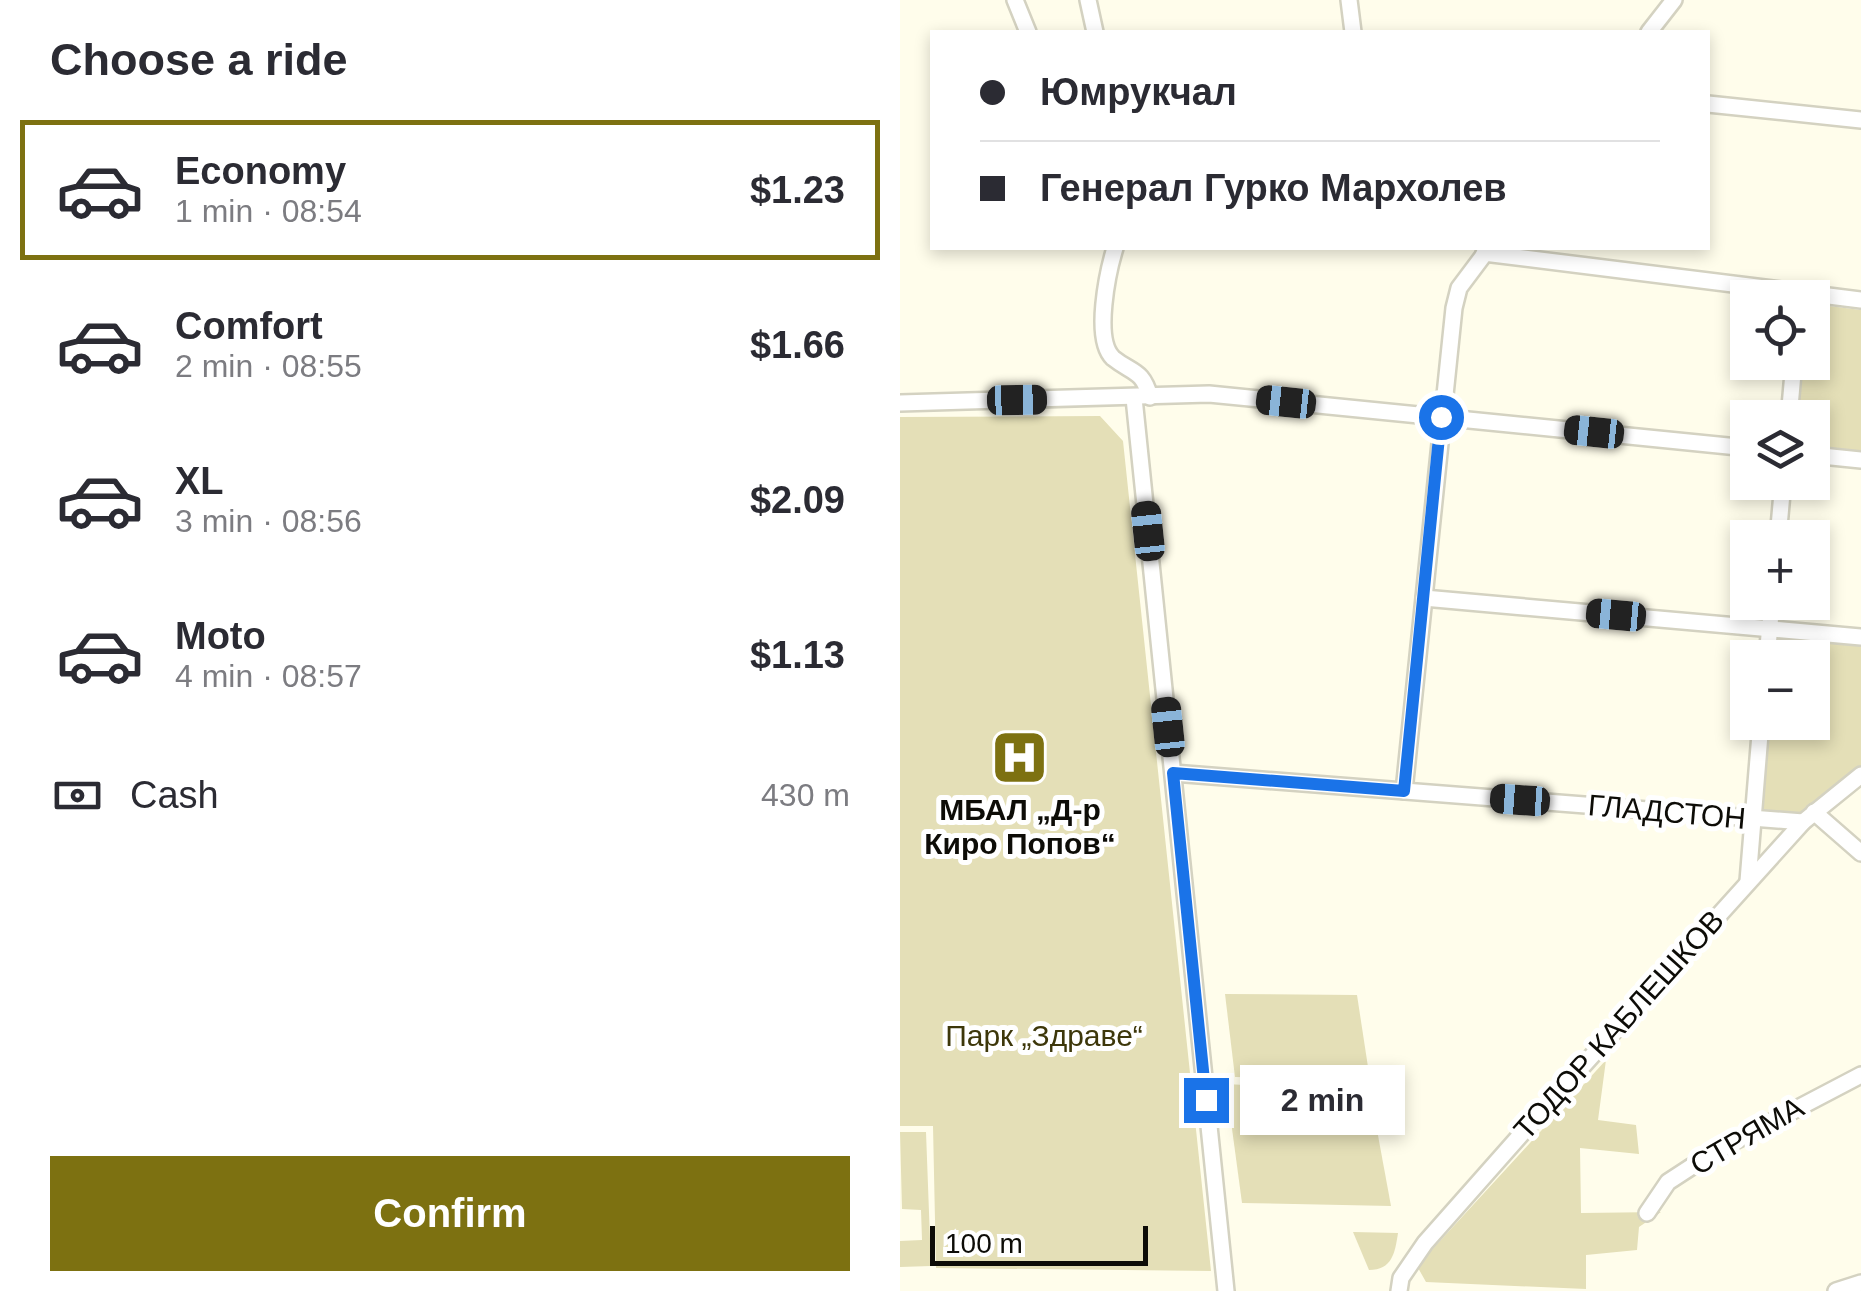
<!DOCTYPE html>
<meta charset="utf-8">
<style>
body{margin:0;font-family:Arial,sans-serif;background:#f7f7f7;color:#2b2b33;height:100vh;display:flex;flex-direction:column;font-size:38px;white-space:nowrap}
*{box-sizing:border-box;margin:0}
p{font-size:32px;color:#7c7c81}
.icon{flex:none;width:55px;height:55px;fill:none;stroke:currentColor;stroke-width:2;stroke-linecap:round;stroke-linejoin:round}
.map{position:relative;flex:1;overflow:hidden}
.panel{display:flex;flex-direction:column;background:#fff;width:900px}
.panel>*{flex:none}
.hud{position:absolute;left:30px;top:30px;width:780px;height:220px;border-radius:0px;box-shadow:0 5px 15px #0003;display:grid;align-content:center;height:220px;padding:0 50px;background:#fff}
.fabs{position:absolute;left:830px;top:280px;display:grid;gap:20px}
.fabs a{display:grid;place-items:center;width:100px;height:100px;border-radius:0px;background:#fff;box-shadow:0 5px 15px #0003;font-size:50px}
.scale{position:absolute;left:30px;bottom:25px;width:218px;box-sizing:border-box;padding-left:10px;border:5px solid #0d0c07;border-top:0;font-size:28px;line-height:35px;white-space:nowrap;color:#0d0c07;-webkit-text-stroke:8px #fff;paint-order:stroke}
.end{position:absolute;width:45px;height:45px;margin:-22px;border:12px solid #1a73e8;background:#fff;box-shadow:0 0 0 5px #fff}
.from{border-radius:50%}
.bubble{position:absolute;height:70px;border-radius:0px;background:#fff;box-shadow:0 5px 15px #0003;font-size:32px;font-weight:800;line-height:70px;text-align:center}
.car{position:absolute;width:30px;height:60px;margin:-30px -15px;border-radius:12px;box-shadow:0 0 8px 2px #0007;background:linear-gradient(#222 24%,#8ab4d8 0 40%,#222 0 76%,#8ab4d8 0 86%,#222 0)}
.hud b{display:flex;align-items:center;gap:35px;height:95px;font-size:38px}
.hud b+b{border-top:2px solid #e1e1e2}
.hud i{width:25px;height:25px;background:#2b2b33}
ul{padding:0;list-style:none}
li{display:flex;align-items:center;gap:30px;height:140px;margin:0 20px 15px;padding:0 30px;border:5px solid transparent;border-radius:0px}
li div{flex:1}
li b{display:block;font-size:38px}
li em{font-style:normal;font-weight:800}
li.selected{border-color:#7d7111}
li>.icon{width:90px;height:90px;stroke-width:1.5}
h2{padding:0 50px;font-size:45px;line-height:120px}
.pay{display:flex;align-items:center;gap:25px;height:110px;padding:0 50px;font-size:38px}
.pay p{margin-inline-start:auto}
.cta{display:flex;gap:20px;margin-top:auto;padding:20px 50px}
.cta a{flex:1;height:115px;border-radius:0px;background:#7d7111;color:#fff;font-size:40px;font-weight:800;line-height:115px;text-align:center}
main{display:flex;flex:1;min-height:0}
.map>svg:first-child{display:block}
.green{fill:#e4dfb7}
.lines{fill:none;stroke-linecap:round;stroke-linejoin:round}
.minor-casing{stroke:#d4d2c1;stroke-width:20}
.minor{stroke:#fff;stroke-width:15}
.route{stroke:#1a73e8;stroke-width:12}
.labels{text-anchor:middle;stroke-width:10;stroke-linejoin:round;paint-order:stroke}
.poi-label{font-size:30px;font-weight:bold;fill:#0d0c07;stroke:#fff}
.street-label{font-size:30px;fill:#0d0c07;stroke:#fff}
.park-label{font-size:30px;fill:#3d370a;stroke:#fff}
</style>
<main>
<section class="panel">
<h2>Choose a ride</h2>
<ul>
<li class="selected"><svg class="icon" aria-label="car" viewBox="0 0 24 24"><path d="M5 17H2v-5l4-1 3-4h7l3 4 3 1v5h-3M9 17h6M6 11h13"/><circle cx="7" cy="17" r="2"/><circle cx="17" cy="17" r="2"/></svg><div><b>Economy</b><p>1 min · 08:54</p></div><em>$1.23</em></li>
<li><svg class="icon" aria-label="car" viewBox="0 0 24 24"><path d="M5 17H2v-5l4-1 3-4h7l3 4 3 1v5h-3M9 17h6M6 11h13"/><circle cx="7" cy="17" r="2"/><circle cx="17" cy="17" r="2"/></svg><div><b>Comfort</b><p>2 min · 08:55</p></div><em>$1.66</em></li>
<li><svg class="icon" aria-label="car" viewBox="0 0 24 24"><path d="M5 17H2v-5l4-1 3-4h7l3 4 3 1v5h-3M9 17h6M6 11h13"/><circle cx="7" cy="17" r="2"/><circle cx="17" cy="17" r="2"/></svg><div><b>XL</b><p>3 min · 08:56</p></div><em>$2.09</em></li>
<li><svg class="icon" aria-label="car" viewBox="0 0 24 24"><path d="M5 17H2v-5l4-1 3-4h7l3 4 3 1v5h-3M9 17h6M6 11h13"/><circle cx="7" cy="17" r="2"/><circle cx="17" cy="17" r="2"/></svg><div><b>Moto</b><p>4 min · 08:57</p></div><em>$1.13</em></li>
</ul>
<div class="pay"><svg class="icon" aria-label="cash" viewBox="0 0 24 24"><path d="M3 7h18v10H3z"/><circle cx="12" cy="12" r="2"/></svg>Cash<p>430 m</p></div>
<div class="cta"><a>Confirm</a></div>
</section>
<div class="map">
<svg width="961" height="1291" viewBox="0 0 961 1291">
<rect width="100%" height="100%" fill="#fffdeb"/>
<g class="green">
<polygon points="913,304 961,310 961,454 913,447 912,418 898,418 903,363 912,362"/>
<polygon points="200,416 223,441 311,1271 36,1268 33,1126 0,1126 0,417"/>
<polygon points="870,629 961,637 961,775 903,822 852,818 861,723 912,722 912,658 867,657"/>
<polygon points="325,994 457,995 470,1080 335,1077"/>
<polygon points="706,1060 698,1120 736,1125 739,1154 680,1148 681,1213 761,1212 739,1227 737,1250 686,1255 686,1289 526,1282 517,1266"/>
<polygon points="326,1084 470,1092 491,1206 342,1203"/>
<polygon points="0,1132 26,1132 31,1266 0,1267 0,1241 22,1240 21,1210 2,1209"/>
<path d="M 453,1232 L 498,1233 C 495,1253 492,1270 469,1270 Z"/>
</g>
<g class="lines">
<defs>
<g id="minor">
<polyline points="115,0 128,32"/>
<polyline points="188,0 195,32"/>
<polyline points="449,0 453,32"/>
<polyline points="749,32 774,0"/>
<polyline points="808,104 961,120"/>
<path d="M 215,248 C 208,271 193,339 213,358 C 233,374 242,369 250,397"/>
<polyline points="584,253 961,300"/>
<polyline points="234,398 326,1291"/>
<polyline points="0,403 309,394 848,448"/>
<polyline points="889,418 894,362"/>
<polyline points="912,455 961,460"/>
<polyline points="878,538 883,482"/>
<polyline points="524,598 961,637"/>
<polyline points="867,658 872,602"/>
<polyline points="273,773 903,822"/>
<polyline points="504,791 554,308 559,288 589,248"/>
<polyline points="914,812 961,853"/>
<polyline points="848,881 861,722"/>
<polyline points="747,1213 768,1182 814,1152 961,1075"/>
<polyline points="499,1291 501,1278 525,1243 625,1130 903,822 961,775"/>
<polyline points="936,1291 961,1283"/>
</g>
</defs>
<use href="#minor" class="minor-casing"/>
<use href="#minor" class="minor"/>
</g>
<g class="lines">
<polyline class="route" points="306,1100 273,773 504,791 541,417"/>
</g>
<defs>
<symbol id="hospital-square" viewBox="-11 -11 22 22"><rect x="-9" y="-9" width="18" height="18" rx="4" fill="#7d7111" stroke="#fff"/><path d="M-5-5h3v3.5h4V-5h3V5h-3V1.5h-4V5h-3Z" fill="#fff"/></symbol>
</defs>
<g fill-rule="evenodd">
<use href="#hospital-square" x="88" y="726" width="63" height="63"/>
</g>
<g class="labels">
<g class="poi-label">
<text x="120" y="820">МБАЛ „Д-р<tspan x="120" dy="34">Киро Попов“</tspan></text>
</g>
<g class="street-label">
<text transform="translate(767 812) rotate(5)" y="10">ГЛАДСТОН</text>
<text transform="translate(719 1025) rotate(-48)" y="10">ТОДОР КАБЛЕШКОВ</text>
<text transform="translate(847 1136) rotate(-30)" y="10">СТРЯМА</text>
</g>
<g class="park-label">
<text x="144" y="1046">Парк „Здраве“</text>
</g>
</g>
</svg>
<div class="fabs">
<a><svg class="icon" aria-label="locate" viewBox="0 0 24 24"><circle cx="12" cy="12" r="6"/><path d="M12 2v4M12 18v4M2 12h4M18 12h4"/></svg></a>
<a><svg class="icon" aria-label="layers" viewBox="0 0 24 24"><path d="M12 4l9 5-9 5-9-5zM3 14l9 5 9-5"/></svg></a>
<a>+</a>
<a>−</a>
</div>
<div class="scale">100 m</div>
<i class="end from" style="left:541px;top:417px"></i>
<i class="end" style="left:306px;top:1100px"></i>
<div class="bubble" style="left:340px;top:1065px;width:165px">2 min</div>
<i class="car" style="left:117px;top:400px;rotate:89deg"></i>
<i class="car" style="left:386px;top:402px;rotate:276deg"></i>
<i class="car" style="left:694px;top:432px;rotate:276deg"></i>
<i class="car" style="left:248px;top:531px;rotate:354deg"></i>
<i class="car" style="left:716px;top:615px;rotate:275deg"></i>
<i class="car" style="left:268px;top:727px;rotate:354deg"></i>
<i class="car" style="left:620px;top:800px;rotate:274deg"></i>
<div class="hud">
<b><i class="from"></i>Юмрукчал</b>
<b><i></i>Генерал Гурко Мархолев</b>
</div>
</div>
</main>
